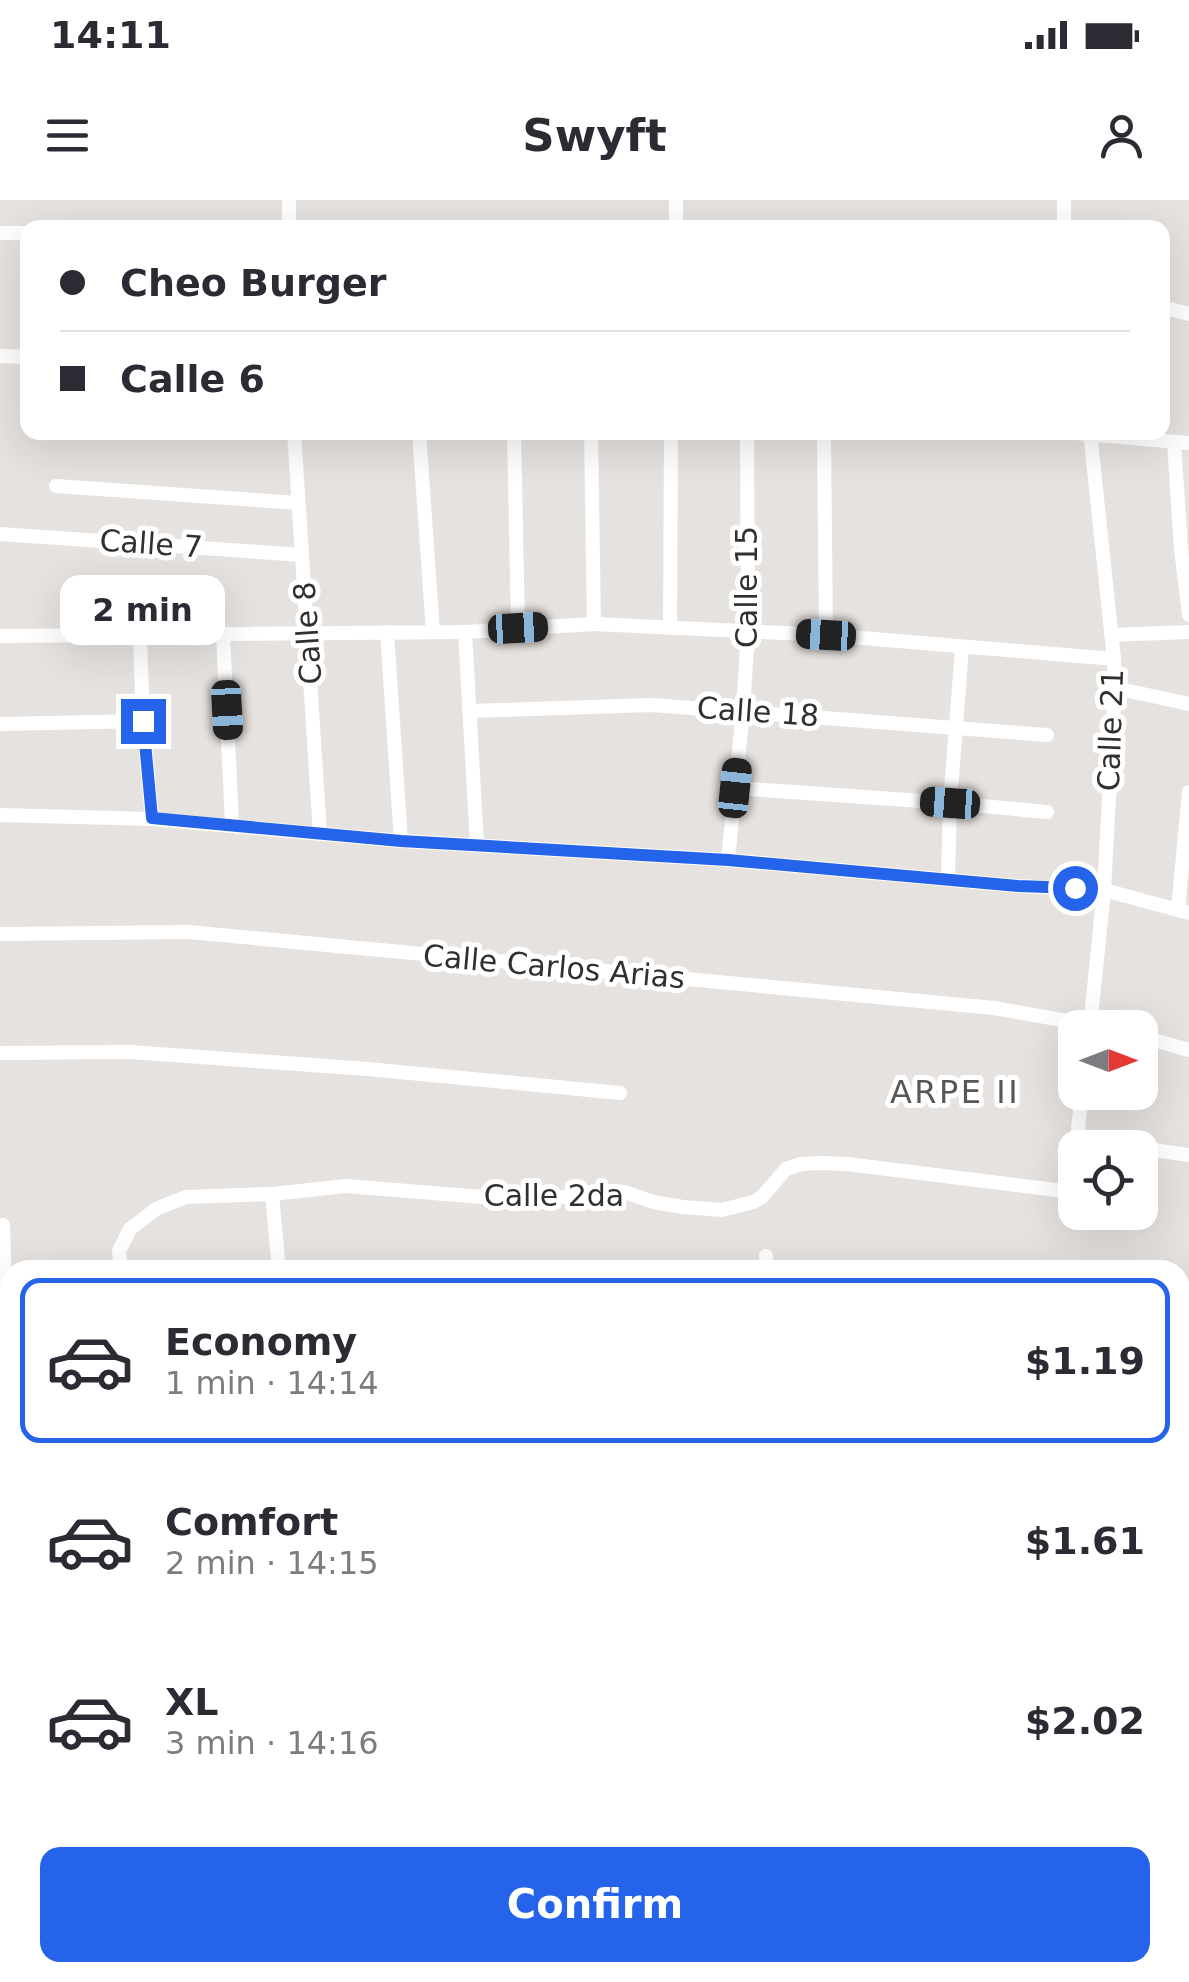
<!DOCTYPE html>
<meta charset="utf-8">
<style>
body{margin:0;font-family:"DejaVu Sans",sans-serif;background:#f2f2f3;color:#2b2b33;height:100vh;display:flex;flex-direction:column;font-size:38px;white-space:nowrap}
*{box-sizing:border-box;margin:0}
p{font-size:32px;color:#7c7c81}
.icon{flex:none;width:55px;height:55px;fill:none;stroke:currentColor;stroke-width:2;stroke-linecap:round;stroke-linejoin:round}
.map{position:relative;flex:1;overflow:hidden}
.side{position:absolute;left:0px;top:1060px;width:1190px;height:722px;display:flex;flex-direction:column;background:#fff;border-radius:30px 30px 0 0;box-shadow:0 10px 40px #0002}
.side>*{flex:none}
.hud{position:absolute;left:20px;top:20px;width:1150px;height:220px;border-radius:20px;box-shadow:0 10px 40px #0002;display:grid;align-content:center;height:220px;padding:0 40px;background:#fff}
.needle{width:65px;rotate:90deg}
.buttons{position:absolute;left:1058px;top:810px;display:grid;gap:20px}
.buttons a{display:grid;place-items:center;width:100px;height:100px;border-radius:20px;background:#fff;box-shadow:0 10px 40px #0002;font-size:50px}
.end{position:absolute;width:45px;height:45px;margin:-22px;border:12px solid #2563eb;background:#fff;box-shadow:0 0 0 5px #fff}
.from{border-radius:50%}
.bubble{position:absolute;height:70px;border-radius:20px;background:#fff;box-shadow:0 10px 40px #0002;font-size:32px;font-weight:700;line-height:70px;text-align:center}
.car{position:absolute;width:30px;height:60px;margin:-30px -15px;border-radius:12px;box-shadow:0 0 8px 2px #0007;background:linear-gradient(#222 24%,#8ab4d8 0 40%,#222 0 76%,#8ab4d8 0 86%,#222 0)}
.hud b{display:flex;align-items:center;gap:35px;height:95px;font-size:38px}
.hud b+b{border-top:2px solid #e1e1e2}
.hud i{width:25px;height:25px;background:#2b2b33}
ul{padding:18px 0 0;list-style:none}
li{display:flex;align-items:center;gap:30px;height:165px;margin:0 20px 15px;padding:0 20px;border:5px solid transparent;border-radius:20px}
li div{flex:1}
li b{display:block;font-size:38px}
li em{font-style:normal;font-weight:700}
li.on{border-color:#2563eb}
li>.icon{width:90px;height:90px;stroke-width:1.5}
.button{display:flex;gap:20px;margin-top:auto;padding:20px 40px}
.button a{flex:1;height:115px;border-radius:20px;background:#2563eb;color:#fff;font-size:40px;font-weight:700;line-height:115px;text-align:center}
.status{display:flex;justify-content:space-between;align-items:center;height:70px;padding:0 50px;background:#fff;direction:ltr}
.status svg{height:28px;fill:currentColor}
header{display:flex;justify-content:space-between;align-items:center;height:130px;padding:0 40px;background:#fff;font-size:45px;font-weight:700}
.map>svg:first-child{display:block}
.industrial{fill:#ecd2d5}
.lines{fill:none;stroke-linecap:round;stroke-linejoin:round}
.street{stroke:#fff;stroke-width:14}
.primary{stroke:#fff;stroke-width:22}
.route{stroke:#2563eb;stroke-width:12}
.labels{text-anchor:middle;stroke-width:10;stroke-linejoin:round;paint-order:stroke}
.street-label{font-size:30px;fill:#31302e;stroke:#fff}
.neighbourhood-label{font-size:32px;letter-spacing:2.5px;fill:#5a5654;stroke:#fff}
</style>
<div class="status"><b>14:11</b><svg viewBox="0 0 49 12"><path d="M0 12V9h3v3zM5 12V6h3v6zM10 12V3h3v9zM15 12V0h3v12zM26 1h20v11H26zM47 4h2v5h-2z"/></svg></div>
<header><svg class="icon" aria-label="menu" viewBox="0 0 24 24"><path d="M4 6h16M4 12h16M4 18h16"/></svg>Swyft<svg class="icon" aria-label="person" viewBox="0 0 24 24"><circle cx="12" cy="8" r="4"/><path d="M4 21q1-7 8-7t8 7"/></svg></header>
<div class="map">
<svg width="1189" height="1782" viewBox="0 0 1189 1782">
<rect width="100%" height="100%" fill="#e6e2df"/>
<polygon class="industrial" points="770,1772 771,1782 41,1782 32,1773"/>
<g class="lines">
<g class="street">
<polyline points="676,0 676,28"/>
<polyline points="289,28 289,0"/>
<polyline points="1064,28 1064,0"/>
<polyline points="0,33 28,33"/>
<polyline points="1162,107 1189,114"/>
<polyline points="0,156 28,157"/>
<polyline points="294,232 320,634"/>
<polyline points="419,232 433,432"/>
<polyline points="514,232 518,428"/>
<polyline points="591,232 594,424"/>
<polyline points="824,232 826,435"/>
<polyline points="1064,232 1189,243"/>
<polyline points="1174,242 1181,349 1189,415"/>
<polyline points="56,286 298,303"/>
<polyline points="0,334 302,355"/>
<polyline points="670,426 671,232"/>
<polyline points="387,432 401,641"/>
<polyline points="465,432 477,645"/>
<polyline points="223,434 232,624"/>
<polyline points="1111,435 1189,432"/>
<polyline points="0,436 465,432 594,424 826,435 1114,459"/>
<polyline points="140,436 143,521 152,619"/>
<polyline points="1115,488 1189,504"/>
<polyline points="469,511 652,505 1047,535"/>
<polyline points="0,524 143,521"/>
<polyline points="735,588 950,603 1047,612"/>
<polyline points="0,615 152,619 401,641 728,660 1018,686 1104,690 1189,713"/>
<polyline points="728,660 743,511 748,431 747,232"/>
<polyline points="948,679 950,603 962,448"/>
<polyline points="1178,709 1189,592"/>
<polyline points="0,734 189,732 994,808 1107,828"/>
<polyline points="1090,828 1104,690 1115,488 1114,459 1090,232"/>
<polyline points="1140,836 1189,850"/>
<polyline points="0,853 130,852 368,869 620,893"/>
<polyline points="1077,940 1135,948"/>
<polyline points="1076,947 1082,892"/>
<polyline points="1140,948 1189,955"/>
<polyline points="272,994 279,1070"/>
<polyline points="3,1025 6,1134"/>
<polyline points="766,1056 767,1070"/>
<polyline points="121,1070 119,1051 130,1029 156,1009 186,997 272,994 346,986 532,1001 609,991 625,992 653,1002 683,1007 722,1010 753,1002 762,997 786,969 801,964 820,963 847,964 1064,991 1071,986 1075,963"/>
<polyline points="0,1261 10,1261"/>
<polyline points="1180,1411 1189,1410"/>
<polyline points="0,1486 10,1485"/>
<polyline points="1180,1519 1189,1519"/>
<polyline points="1180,1635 1189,1634"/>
<polyline points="0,1652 10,1649"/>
<polyline points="1180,1743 1189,1742"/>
<polyline points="1088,1772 1088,1782"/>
</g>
<g class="primary">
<polyline points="0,1739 10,1758"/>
<polyline points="20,1772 28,1782"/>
</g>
</g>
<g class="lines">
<polyline class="route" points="143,521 152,618 401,641 728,660 1018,686 1075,688"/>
</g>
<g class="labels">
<g class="street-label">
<text transform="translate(151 344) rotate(4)" y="10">Calle 7</text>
<text transform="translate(747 387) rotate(-90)" y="10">Calle 15</text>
<text transform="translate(308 433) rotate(-94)" y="10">Calle 8</text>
<text transform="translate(758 512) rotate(4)" y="10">Calle 18</text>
<text transform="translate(1111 530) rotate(-88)" y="10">Calle 21</text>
<text transform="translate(554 767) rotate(5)" y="10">Calle Carlos Arias</text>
<text x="554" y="1006">Calle 2da</text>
</g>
<g class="neighbourhood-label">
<text x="955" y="903">ARPE II</text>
</g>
</g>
</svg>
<div class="buttons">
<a><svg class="needle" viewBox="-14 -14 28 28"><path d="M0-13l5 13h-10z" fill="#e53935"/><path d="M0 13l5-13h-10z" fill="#7c7c81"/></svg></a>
<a><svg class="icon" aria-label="locate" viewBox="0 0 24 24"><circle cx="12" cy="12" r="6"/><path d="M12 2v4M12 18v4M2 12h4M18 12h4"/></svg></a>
</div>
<i class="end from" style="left:1075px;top:688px"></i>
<i class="end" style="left:143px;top:521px"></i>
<div class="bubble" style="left:60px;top:375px;width:165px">2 min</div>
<i class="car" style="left:518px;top:428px;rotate:87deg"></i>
<i class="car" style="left:826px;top:435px;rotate:273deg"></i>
<i class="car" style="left:227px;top:510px;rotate:177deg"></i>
<i class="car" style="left:735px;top:588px;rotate:6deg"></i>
<i class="car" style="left:950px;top:603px;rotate:274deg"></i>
<div class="hud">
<b><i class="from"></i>Cheo Burger</b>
<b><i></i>Calle 6</b>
</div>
<section class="side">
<ul>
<li class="on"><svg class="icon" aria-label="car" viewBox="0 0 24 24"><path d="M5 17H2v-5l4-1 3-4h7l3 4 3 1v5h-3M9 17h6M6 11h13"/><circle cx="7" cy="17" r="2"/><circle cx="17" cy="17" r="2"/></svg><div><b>Economy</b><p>1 min · 14:14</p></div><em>$1.19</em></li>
<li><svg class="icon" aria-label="car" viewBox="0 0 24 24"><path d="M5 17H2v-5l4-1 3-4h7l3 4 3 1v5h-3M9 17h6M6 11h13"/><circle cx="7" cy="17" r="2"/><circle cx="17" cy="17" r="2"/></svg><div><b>Comfort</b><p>2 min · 14:15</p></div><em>$1.61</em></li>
<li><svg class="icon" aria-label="car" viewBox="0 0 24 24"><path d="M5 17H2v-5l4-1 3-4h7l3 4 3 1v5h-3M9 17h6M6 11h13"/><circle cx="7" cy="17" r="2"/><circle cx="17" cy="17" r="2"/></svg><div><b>XL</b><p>3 min · 14:16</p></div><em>$2.02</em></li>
</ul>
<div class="button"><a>Confirm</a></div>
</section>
</div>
